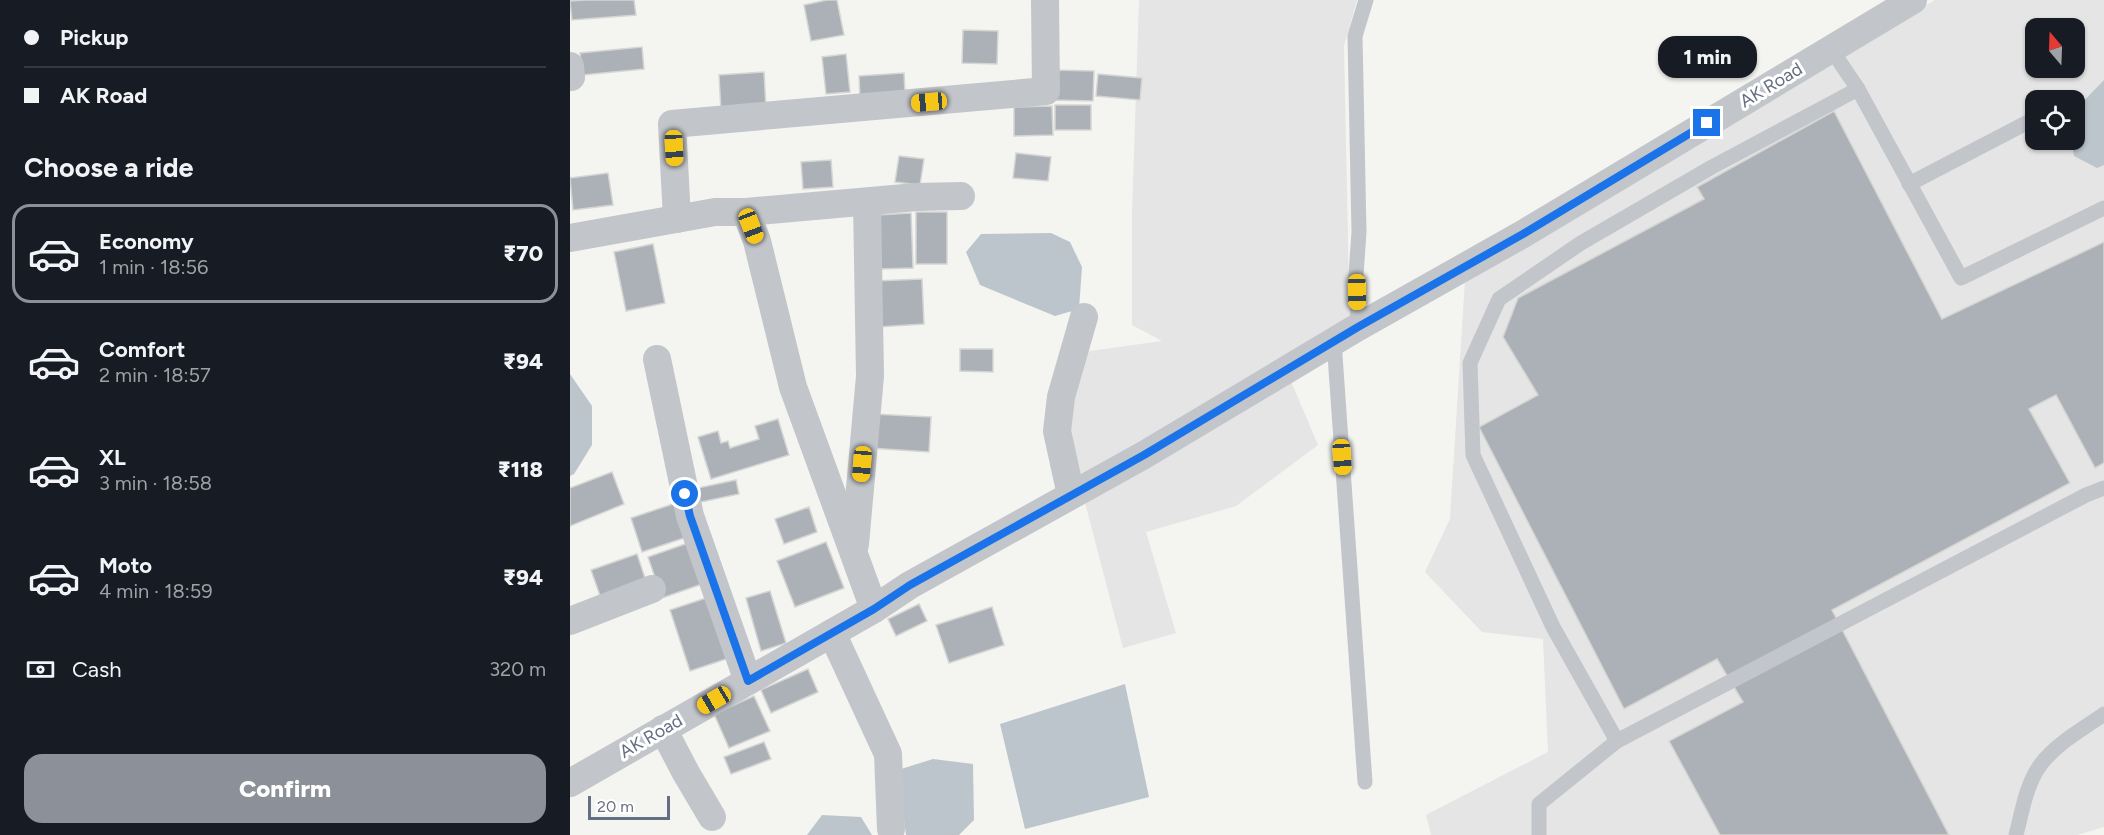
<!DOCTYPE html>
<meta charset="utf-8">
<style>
body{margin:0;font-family:Figtree,sans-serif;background:#20242c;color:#f1f3f6;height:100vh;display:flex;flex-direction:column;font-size:22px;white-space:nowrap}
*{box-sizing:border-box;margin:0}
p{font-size:20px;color:#9ea1a6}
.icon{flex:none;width:33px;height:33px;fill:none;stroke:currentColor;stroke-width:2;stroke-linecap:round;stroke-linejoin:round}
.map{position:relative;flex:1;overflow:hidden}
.sheet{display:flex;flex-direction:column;background:#171b24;width:570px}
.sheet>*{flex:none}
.top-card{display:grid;align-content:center;height:132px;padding:0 24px;background:#171b24}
.needle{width:39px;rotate:341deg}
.tools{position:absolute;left:1455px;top:18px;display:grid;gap:12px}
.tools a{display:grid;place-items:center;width:60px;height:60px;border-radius:12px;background:#171b24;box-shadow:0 2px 4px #0004;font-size:30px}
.scale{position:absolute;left:18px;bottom:15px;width:82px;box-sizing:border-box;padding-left:6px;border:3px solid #646f81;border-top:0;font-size:16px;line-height:21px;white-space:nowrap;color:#646f81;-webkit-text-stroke:4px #fff;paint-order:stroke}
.end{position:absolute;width:27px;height:27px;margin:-14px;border:8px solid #1a73e8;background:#fff;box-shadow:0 0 0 3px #fff}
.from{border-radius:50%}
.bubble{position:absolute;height:42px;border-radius:18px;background:#171b24;box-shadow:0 2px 4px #0004;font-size:20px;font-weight:800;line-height:42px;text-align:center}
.car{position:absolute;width:18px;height:36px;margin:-18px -9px;border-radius:8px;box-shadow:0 0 4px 2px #0007;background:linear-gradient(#f5c518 24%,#345 0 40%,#f5c518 0 76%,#345 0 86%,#f5c518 0)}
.top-card b{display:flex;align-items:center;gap:21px;height:57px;font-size:22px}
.top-card b+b{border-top:2px solid #363941}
.top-card i{width:15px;height:15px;background:#f1f3f6}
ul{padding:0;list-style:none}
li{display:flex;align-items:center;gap:18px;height:99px;margin:0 12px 9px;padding:0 12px;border:3px solid transparent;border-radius:18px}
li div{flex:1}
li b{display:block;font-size:22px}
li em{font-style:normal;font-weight:800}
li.selected{border-color:#8c9099}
li>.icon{width:54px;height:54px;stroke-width:1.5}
h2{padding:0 24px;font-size:27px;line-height:72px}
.pay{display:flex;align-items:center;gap:15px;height:66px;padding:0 24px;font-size:22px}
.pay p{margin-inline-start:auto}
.action{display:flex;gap:12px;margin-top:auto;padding:12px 24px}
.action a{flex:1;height:69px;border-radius:18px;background:#8c9099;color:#fff;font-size:24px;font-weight:800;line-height:69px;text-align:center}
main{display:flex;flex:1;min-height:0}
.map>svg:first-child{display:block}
.built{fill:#e4e5e4;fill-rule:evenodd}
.water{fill:#bdc5cc}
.building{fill:#abb1b7;stroke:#d5d6d3;stroke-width:1.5}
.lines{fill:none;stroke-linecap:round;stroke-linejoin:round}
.lane{stroke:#c2c5c9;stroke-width:15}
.street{stroke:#c2c5c9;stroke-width:28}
.route{stroke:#1a73e8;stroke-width:8}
.labels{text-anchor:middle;stroke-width:6;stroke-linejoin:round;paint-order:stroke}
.street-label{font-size:18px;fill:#646f81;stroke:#fff}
</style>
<main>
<section class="sheet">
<div class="top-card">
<b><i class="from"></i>Pickup</b>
<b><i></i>AK Road</b>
</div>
<h2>Choose a ride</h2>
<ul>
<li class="selected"><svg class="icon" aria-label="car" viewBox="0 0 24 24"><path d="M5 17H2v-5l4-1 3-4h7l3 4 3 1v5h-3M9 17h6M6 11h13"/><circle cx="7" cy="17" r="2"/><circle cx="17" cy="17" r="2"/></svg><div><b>Economy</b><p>1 min · 18:56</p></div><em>₹70</em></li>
<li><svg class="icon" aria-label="car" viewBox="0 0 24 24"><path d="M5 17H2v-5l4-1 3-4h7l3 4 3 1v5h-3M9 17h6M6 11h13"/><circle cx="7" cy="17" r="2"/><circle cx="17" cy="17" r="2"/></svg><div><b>Comfort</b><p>2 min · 18:57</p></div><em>₹94</em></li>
<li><svg class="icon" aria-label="car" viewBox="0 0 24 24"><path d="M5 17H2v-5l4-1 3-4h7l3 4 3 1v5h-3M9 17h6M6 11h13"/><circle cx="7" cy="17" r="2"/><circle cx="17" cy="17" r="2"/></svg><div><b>XL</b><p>3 min · 18:58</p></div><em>₹118</em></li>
<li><svg class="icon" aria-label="car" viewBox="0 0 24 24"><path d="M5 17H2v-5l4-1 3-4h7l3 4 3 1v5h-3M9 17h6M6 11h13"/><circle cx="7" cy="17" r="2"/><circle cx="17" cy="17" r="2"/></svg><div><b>Moto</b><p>4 min · 18:59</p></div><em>₹94</em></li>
</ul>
<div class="pay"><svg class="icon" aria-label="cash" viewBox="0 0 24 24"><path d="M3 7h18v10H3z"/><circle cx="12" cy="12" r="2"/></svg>Cash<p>320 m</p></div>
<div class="action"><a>Confirm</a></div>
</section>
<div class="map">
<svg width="1534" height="835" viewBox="0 0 1534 835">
<rect width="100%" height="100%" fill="#f4f4f1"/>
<g class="built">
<polygon points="569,0 787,0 774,46 779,289 792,312 712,360 748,445 666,506 576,532 606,633 553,648 496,430 513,352 592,341 562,325 562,215"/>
<path d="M 1365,0 L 1534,0 L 1534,827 L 1507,835 L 861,835 L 856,815 L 978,752 L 973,639 L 912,632 L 855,572 L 880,519 L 895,280 ZM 1466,28 L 1504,28 L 1504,68 L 1466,68 ZM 1466,100 L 1504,100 L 1504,140 L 1466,140 Z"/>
</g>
<g class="water">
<polygon points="1534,80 1534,165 1527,168 1504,156 1501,140 1504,140 1505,110"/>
<polygon points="481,233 500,242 512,267 509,309 485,316 410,285 396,252 411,234"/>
<polygon points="0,374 22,406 22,445 4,474 0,476"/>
<polygon points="555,684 579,797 455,829 430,724"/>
<polygon points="363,759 403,764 404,820 389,835 336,835 328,770"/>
<polygon points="252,815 291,817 302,835 237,835"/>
</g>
<g class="building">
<polygon points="16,0 64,0 66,15 2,20 0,1"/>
<polygon points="257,0 267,0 274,35 241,41 234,5"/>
<polygon points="393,30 428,31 427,64 392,63"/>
<polygon points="72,47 74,69 12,75 10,53"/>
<polygon points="276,54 280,92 256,94 252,57"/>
<polygon points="483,70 524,71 523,101 482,100"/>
<polygon points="194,72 196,109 151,111 149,75"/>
<polygon points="334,73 335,94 290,98 289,76"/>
<polygon points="528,74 572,78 570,100 526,96"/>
<rect x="485" y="105" width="36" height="25"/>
<polygon points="482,106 483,135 444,136 444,107"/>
<polygon points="1264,111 1372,319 1534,242 1534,463 1525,468 1486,395 1459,409 1500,483 1262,610 1379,835 1150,835 1099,741 1173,702 1147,659 1054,709 909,427 968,395 933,337 948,298 1134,199 1127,187"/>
<polygon points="446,153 481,157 478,181 443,178"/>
<polygon points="329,156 354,159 350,185 325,182"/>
<polygon points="261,160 263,187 233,189 231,162"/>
<polygon points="38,173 43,205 3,210 0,178"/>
<rect x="346" y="212" width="31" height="52"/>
<polygon points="341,213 343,268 310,269 308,215"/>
<polygon points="83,244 95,303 56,311 44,252"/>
<polygon points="352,279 354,324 308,327 305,281"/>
<polygon points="390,349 423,349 423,372 390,371"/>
<polygon points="303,414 361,417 359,452 300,448"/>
<polygon points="208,419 219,455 141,479 128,437 148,431 151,443 158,441 160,448 189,439 185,426"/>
<polygon points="42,472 54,504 0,526 0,488"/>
<polygon points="166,480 169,494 126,503 123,489"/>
<polygon points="109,502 120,536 72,552 61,518"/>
<polygon points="239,507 247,532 214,544 205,519"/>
<polygon points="121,542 135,583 92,598 78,557"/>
<polygon points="256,542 274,588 225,607 207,561"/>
<polygon points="67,554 78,587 33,604 21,570"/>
<polygon points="200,591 216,643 191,651 176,598"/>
<polygon points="142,596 162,657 120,671 100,610"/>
<polygon points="349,604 357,621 326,636 318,619"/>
<polygon points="422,607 434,645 379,663 366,625"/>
<polygon points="238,669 248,692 201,713 191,690"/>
<polygon points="184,696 200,731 159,748 144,714"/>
<polygon points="194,742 201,759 161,774 154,757"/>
</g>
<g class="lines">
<g class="lane">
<polyline points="1261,49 1288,89 1142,167 1011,243 929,299 900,363 903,455 983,627 1047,741 1516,495 1534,488"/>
<polyline points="1288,89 1391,278 1534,208"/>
<polyline points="1339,184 1466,118"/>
<polyline points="788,327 786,275 789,232 785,36 796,0"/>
<polyline points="764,341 795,782"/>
<polyline points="969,835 969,804 1047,741"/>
<path d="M 1446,835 C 1452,812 1456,784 1471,764 C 1487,743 1513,729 1534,714"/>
</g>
<g class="street">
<polyline points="0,66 1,77"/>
<polyline points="176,212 346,197 391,196"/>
<polyline points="107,219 102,124 476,91 475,0"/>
<polyline points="0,238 145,212 176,212 187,241 223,387 304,609"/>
<polyline points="87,359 120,516 178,681"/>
<polyline points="501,495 487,431 491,397 514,317"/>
<polyline points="285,544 300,376 297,202"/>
<polyline points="0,621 82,589"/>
<polyline points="262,633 318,754 321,829"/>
<polyline points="93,729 116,773 142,817"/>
<polyline points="0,783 304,609 340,585 574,455 788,327 953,234 1343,0"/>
</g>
</g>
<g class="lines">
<polyline class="route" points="115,494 120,516 178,681 304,609 340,585 574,455 788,327 953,234 1137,123"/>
</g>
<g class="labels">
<g class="street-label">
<text transform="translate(1201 85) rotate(-31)" y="6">AK Road</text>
<text transform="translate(81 736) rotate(-30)" y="6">AK Road</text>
</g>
</g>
</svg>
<div class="tools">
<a><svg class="needle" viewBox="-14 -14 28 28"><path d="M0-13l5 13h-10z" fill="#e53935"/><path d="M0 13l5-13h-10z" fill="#9ea1a6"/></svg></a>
<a><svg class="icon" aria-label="locate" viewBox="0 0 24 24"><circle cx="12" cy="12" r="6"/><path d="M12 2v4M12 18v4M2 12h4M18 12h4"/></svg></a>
</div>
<div class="scale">20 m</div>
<i class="end from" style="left:115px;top:494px"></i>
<i class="end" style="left:1137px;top:123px"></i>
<div class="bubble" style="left:1088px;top:36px;width:99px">1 min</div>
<i class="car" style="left:359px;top:102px;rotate:265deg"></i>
<i class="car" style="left:104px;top:148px;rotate:177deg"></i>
<i class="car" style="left:181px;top:226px;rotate:159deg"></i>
<i class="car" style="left:787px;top:292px;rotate:179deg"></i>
<i class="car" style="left:772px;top:457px;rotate:176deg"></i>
<i class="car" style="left:292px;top:464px;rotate:185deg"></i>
<i class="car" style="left:144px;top:700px;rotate:240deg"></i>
</div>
</main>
